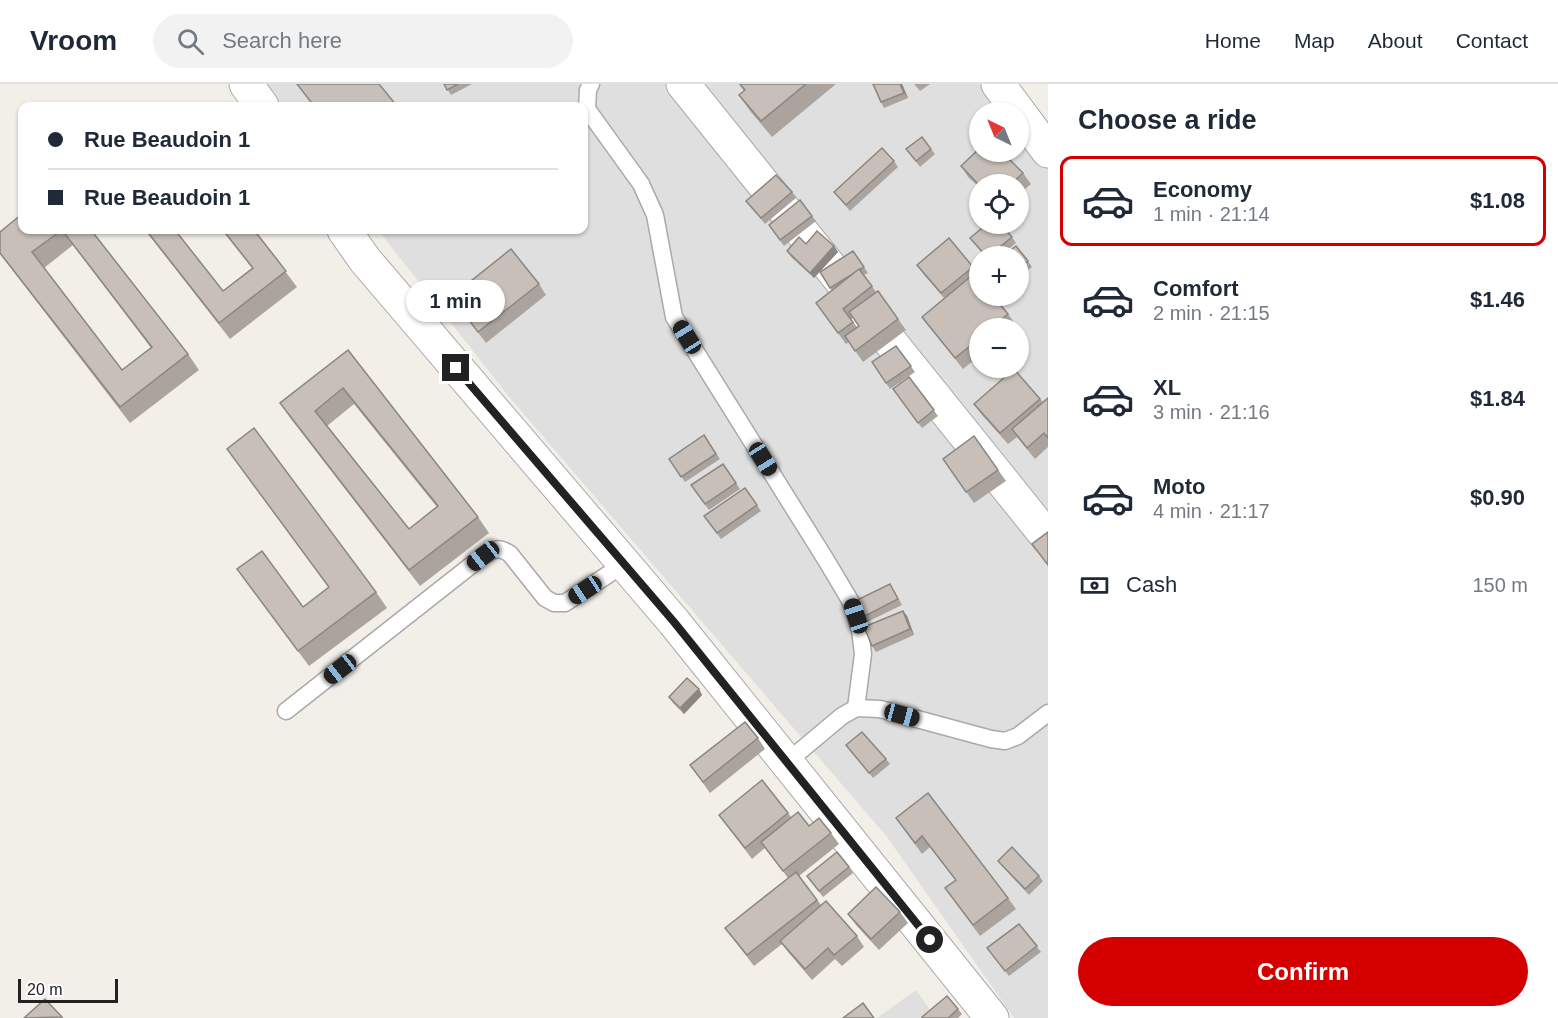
<!DOCTYPE html>
<meta charset="utf-8">
<style>
body{margin:0;font-family:Helvetica,sans-serif;background:#f2f2f3;color:#1f2937;height:100vh;display:flex;flex-direction:column;font-size:22px;white-space:nowrap}
*{box-sizing:border-box;margin:0}
p{font-size:20px;color:#747a83}
.icon{flex:none;width:33px;height:33px;fill:none;stroke:currentColor;stroke-width:2;stroke-linecap:round;stroke-linejoin:round}
.map{position:relative;flex:1;overflow:hidden}
.side{display:flex;flex-direction:column;background:#fff;width:510px}
.side>*{flex:none}
.top-card{position:absolute;left:18px;top:18px;width:570px;height:132px;border-radius:12px;box-shadow:0 2px 4px #0004;display:grid;align-content:center;height:132px;padding:0 30px;background:#fff}
.needle{width:39px;rotate:317deg}
.tools{position:absolute;left:969px;top:18px;display:grid;gap:12px}
.tools a{display:grid;place-items:center;width:60px;height:60px;border-radius:50%;background:#fff;box-shadow:0 2px 4px #0004;font-size:30px}
.scale{position:absolute;left:18px;bottom:15px;width:100px;box-sizing:border-box;padding-left:6px;border:3px solid #222;border-top:0;font-size:16px;line-height:21px;white-space:nowrap;color:#222;-webkit-text-stroke:4px #fff;paint-order:stroke}
.end{position:absolute;width:27px;height:27px;margin:-14px;border:8px solid #222;background:#fff;box-shadow:0 0 0 3px #fff}
.from{border-radius:50%}
.bubble{position:absolute;height:42px;border-radius:21px;background:#fff;box-shadow:0 2px 4px #0004;font-size:20px;font-weight:700;line-height:42px;text-align:center}
.car{position:absolute;width:18px;height:36px;margin:-18px -9px;border-radius:8px;box-shadow:0 0 4px 2px #0007;background:linear-gradient(#222 24%,#8ab4d8 0 40%,#222 0 76%,#8ab4d8 0 86%,#222 0)}
.top-card b{display:flex;align-items:center;gap:21px;height:57px;font-size:22px}
.top-card b+b{border-top:2px solid #e0e1e3}
.top-card i{width:15px;height:15px;background:#1f2937}
ul{padding:0;list-style:none}
li{display:flex;align-items:center;gap:18px;height:90px;margin:0 12px 9px;padding:0 18px;border:3px solid transparent;border-radius:12px}
li div{flex:1}
li b{display:block;font-size:22px}
li em{font-style:normal;font-weight:700}
li.on{border-color:#d40000}
li>.icon{width:54px;height:54px;stroke-width:1.5}
h2{padding:0 30px;font-size:27px;line-height:72px}
.pay{display:flex;align-items:center;gap:15px;height:66px;padding:0 30px;font-size:22px}
.pay p{margin-inline-start:auto}
.button{display:flex;gap:12px;margin-top:auto;padding:12px 30px}
.button a{flex:1;height:69px;border-radius:36px;background:#d40000;color:#fff;font-size:24px;font-weight:700;line-height:69px;text-align:center}
header{display:flex;align-items:center;gap:36px;box-sizing:border-box;height:84px;padding:0 30px;background:#fff;border-bottom:2px solid #e0e1e3}
header strong{font-size:28px}
nav{display:flex;gap:33px;margin-inline-start:auto;font-size:21px}
.search{width:420px;height:54px;background:#f2f2f3;display:flex;align-items:center;gap:15px;box-sizing:border-box;padding:0 21px;border-radius:33px;color:#747a83;font-size:22px}
main{display:flex;flex:1;min-height:0}
.map>svg:first-child{display:block}
.residential{fill:#e0dfdf;fill-rule:evenodd}
.lines{fill:none;stroke-linecap:round;stroke-linejoin:round}
.service-casing{stroke:#a9a9a9;stroke-width:19}
.minor-casing{stroke:#a9a9a9;stroke-width:35}
.service{stroke:#fff;stroke-width:16}
.minor{stroke:#fff;stroke-width:33}
.wall{fill:#aba49e;fill-rule:evenodd}
.shaded-wall{fill:#8b8681}
.building{fill:#c7bfb8;stroke:#8b8681;stroke-width:1.5;fill-rule:evenodd}
.route{stroke:#222;stroke-width:8}
</style>
<header>
<strong>Vroom</strong>
<div class="search"><svg class="icon" aria-label="search" viewBox="0 0 24 24"><circle cx="10" cy="10" r="6"/><path d="M15 15l6 6"/></svg>Search here</div>
<nav><a>Home</a><a>Map</a><a>About</a><a>Contact</a></nav>
</header>
<main>
<div class="map">
<svg width="1048" height="934" viewBox="0 0 1048 934">
<rect width="100%" height="100%" fill="#f2efe9"/>
<g class="residential">
<path d="M 265,0 L 1002,0 L 1048,61 L 1048,934 L 1014,934 L 887,753 L 510,314 L 378,146 L 584,146 L 584,22 L 282,22 ZM 980,28 L 1018,28 L 1018,68 L 980,68 ZM 980,100 L 1018,100 L 1018,140 L 980,140 ZM 980,172 L 1018,172 L 1018,212 L 980,212 ZM 980,244 L 1018,244 L 1018,284 L 980,284 Z"/>
<polygon points="916,906 936,934 877,934"/>
</g>
<g class="lines">
<defs>
<g id="service">
<polyline points="591,0 588,6 587,25 641,100 655,131 674,233 826,476 851,518 860,546 863,570 856,624"/>
<path d="M 286,627 L 483,472 C 494,465 498,462 510,470 L 545,514 L 554,519 L 565,519 L 624,480"/>
<polyline points="787,678 842,632 856,624 880,625 991,655 1005,657 1018,652 1048,629"/>
</g>
<g id="minor">
<polyline points="246,0 262,22"/>
<polyline points="683,0 1048,454"/>
<polyline points="998,0 1048,67"/>
<polyline points="344,146 365,176 674,538 992,934"/>
</g>
</defs>
<use href="#service" class="service-casing"/>
<use href="#minor" class="minor-casing"/>
<use href="#service" class="service"/>
<use href="#minor" class="minor"/>
</g>
<g class="wall">
<polygon points="444,0 472,0 451,11"/>
<polygon points="739,0 836,0 772,53 750,27 739,11 744,7"/>
<polygon points="873,0 902,0 908,14 884,24 881,18"/>
<polygon points="914,0 930,0 920,7"/>
<polygon points="906,65 931,65 935,70 920,83"/>
<polygon points="894,77 898,83 850,127 834,108"/>
<polygon points="961,82 1023,89 1031,100 1018,111 1018,100 980,100 980,104 968,93"/>
<polygon points="792,108 796,114 765,140 746,117"/>
<polygon points="800,116 816,137 784,162 769,141"/>
<path d="M 91,146 L 188,270 L 199,286 L 130,339 L 0,170 L 0,148 ZM 73,161 L 151,264 L 122,286 L 44,184 Z"/>
<polygon points="145,146 175,146 223,207 252,184 222,146 254,146 297,203 230,255"/>
<polygon points="1012,153 1016,159 1000,172 985,172 970,154"/>
<polygon points="806,160 834,162 838,168 814,194 791,173 787,167"/>
<path d="M 853,167 L 868,189 L 864,191 L 876,208 L 878,207 L 906,246 L 863,278 L 849,258 L 846,260 L 816,219 L 832,207 L 820,188 ZM 853,234 L 859,242 L 857,244 L 851,235 Z"/>
<polygon points="1018,172 1028,177 1032,183 1018,194"/>
<polygon points="917,181 973,183 980,192 980,212 1008,230 1016,241 1012,244 980,244 980,271 963,285 922,233 944,214 925,192"/>
<polygon points="539,200 546,211 486,259 451,213"/>
<polygon points="896,262 915,288 890,305 872,278"/>
<path d="M 348,266 L 478,433 L 489,449 L 420,502 L 291,335 L 280,319 ZM 354,320 L 437,423 L 409,445 L 327,342 Z"/>
<polygon points="909,293 938,332 922,344 893,305"/>
<polygon points="1048,314 1048,363 1035,375 1017,353 1008,360 982,331 974,320 1040,315 1043,318"/>
<polygon points="704,351 720,375 685,398 669,375"/>
<polygon points="974,352 1006,397 974,419 943,375"/>
<polygon points="227,365 376,508 387,524 309,582 237,485 303,523 329,504"/>
<polygon points="723,380 740,405 709,426 691,401"/>
<polygon points="745,404 761,427 721,455 704,432"/>
<polygon points="894,506 902,521 867,538 863,533"/>
<polygon points="903,527 907,532 914,551 876,568 872,562"/>
<polygon points="699,605 702,611 684,630 673,619 669,613"/>
<polygon points="758,654 765,665 710,709 690,681"/>
<polygon points="846,661 886,675 890,680 873,694"/>
<polygon points="788,729 791,733 809,742 831,749 839,760 799,792 821,821 857,852 864,863 842,882 835,875 812,896 788,868 782,860 754,882 725,844 788,794 765,764 752,775 719,731"/>
<polygon points="896,734 1008,814 1016,825 980,852 945,804 956,797 930,763 922,770"/>
<polygon points="998,777 1039,792 1043,797 1029,811 1002,782"/>
<polygon points="849,783 853,789 823,813 807,792"/>
<polygon points="900,828 908,839 879,866 856,841 848,830"/>
<polygon points="1019,840 1041,868 1009,892 987,864"/>
<polygon points="958,925 962,930 958,934 923,934"/>
</g>
<g class="shaded-wall">
<polygon points="900,0 902,0 908,14 904,9"/>
<polygon points="834,162 838,168 814,194 810,189"/>
<polygon points="903,527 907,532 914,551 910,545"/>
<polygon points="699,605 702,611 684,630 680,624"/>
</g>
<g class="building">
<polygon points="297,0 379,0 397,22 314,22"/>
<polygon points="444,0 458,0 447,6"/>
<polygon points="740,0 806,0 761,37 739,11 745,6"/>
<polygon points="873,0 900,0 904,9 881,18"/>
<polygon points="922,53 931,65 916,77 906,65"/>
<polygon points="882,64 894,77 846,121 834,108"/>
<polygon points="980,64 980,68 1002,68 1023,89 1011,100 994,100 987,93 979,101 961,82"/>
<polygon points="776,91 792,108 761,134 746,117"/>
<polygon points="800,116 812,132 780,156 769,141"/>
<path d="M 22,130 L 22,146 L 91,146 L 188,270 L 120,323 L 0,169 L 0,148 ZM 62,146 L 152,263 L 122,286 L 32,168 Z"/>
<polygon points="987,140 1000,140 1012,153 989,172 986,172 970,154"/>
<polygon points="146,146 175,146 223,207 253,184 223,146 254,146 286,187 219,239"/>
<polygon points="817,147 834,162 810,189 787,167 799,153 806,160"/>
<polygon points="949,154 973,183 941,209 917,181"/>
<polygon points="1016,162 1028,177 1018,185 1018,172 1003,172"/>
<polygon points="511,165 539,200 478,248 451,213"/>
<polygon points="853,167 864,183 830,204 820,188"/>
<polygon points="859,185 872,202 843,225 853,238 838,249 816,219"/>
<polygon points="975,189 980,195 980,212 993,212 1008,230 991,244 980,244 980,254 955,274 922,233"/>
<polygon points="878,207 898,235 855,267 845,252 859,242 849,228"/>
<polygon points="896,262 911,282 886,299 872,278"/>
<path d="M 348,266 L 478,433 L 409,486 L 280,319 ZM 343,304 L 438,422 L 409,445 L 315,327 Z"/>
<polygon points="1014,285 1040,315 1000,349 974,320"/>
<polygon points="909,293 934,326 918,339 893,305"/>
<polygon points="1048,314 1048,354 1044,349 1027,364 1012,345"/>
<polygon points="254,344 376,508 298,567 237,485 262,467 303,523 329,503 227,365"/>
<polygon points="704,351 716,370 681,393 669,375"/>
<polygon points="974,352 998,386 966,408 943,375"/>
<polygon points="723,380 736,399 705,420 691,401"/>
<polygon points="745,404 757,421 717,449 704,432"/>
<polygon points="1048,448 1048,481 1032,460"/>
<polygon points="890,500 898,515 863,533 855,517"/>
<polygon points="903,527 910,545 872,562 864,543"/>
<polygon points="687,594 699,605 680,624 669,613"/>
<polygon points="745,638 758,654 703,698 690,681"/>
<polygon points="862,648 886,675 869,689 846,661"/>
<polygon points="762,696 788,729 745,764 719,731"/>
<polygon points="928,709 1008,814 973,841 945,804 956,796 922,752 915,759 896,734"/>
<polygon points="798,728 809,742 819,734 831,749 783,787 761,758"/>
<polygon points="1012,763 1039,792 1025,805 998,777"/>
<polygon points="837,768 849,783 819,807 807,792"/>
<polygon points="796,788 817,816 747,871 725,844"/>
<polygon points="876,803 900,828 871,855 848,830"/>
<polygon points="826,817 857,852 834,871 828,864 805,885 780,857"/>
<polygon points="1019,840 1037,862 1005,887 987,864"/>
<polygon points="947,912 958,925 948,934 923,934 922,933"/>
<polygon points="45,915 62,933 24,934"/>
<polygon points="863,919 874,934 843,934"/>
</g>
<g class="lines">
<polyline class="route" points="456,284 674,538 930,856"/>
</g>
</svg>
<div class="tools">
<a><svg class="needle" viewBox="-14 -14 28 28"><path d="M0-13l5 13h-10z" fill="#e53935"/><path d="M0 13l5-13h-10z" fill="#747a83"/></svg></a>
<a><svg class="icon" aria-label="locate" viewBox="0 0 24 24"><circle cx="12" cy="12" r="6"/><path d="M12 2v4M12 18v4M2 12h4M18 12h4"/></svg></a>
<a>+</a>
<a>−</a>
</div>
<div class="scale">20 m</div>
<i class="end from" style="left:930px;top:856px"></i>
<i class="end" style="left:456px;top:284px"></i>
<div class="bubble" style="left:406px;top:196px;width:99px">1 min</div>
<i class="car" style="left:687px;top:253px;rotate:328deg"></i>
<i class="car" style="left:763px;top:375px;rotate:148deg"></i>
<i class="car" style="left:483px;top:472px;rotate:232deg"></i>
<i class="car" style="left:585px;top:506px;rotate:237deg"></i>
<i class="car" style="left:856px;top:532px;rotate:341deg"></i>
<i class="car" style="left:340px;top:585px;rotate:232deg"></i>
<i class="car" style="left:902px;top:631px;rotate:105deg"></i>
<div class="top-card">
<b><i class="from"></i>Rue Beaudoin 1</b>
<b><i></i>Rue Beaudoin 1</b>
</div>
</div>
<section class="side">
<h2>Choose a ride</h2>
<ul>
<li class="on"><svg class="icon" aria-label="car" viewBox="0 0 24 24"><path d="M5 17H2v-5l4-1 3-4h7l3 4 3 1v5h-3M9 17h6M6 11h13"/><circle cx="7" cy="17" r="2"/><circle cx="17" cy="17" r="2"/></svg><div><b>Economy</b><p>1 min · 21:14</p></div><em>$1.08</em></li>
<li><svg class="icon" aria-label="car" viewBox="0 0 24 24"><path d="M5 17H2v-5l4-1 3-4h7l3 4 3 1v5h-3M9 17h6M6 11h13"/><circle cx="7" cy="17" r="2"/><circle cx="17" cy="17" r="2"/></svg><div><b>Comfort</b><p>2 min · 21:15</p></div><em>$1.46</em></li>
<li><svg class="icon" aria-label="car" viewBox="0 0 24 24"><path d="M5 17H2v-5l4-1 3-4h7l3 4 3 1v5h-3M9 17h6M6 11h13"/><circle cx="7" cy="17" r="2"/><circle cx="17" cy="17" r="2"/></svg><div><b>XL</b><p>3 min · 21:16</p></div><em>$1.84</em></li>
<li><svg class="icon" aria-label="car" viewBox="0 0 24 24"><path d="M5 17H2v-5l4-1 3-4h7l3 4 3 1v5h-3M9 17h6M6 11h13"/><circle cx="7" cy="17" r="2"/><circle cx="17" cy="17" r="2"/></svg><div><b>Moto</b><p>4 min · 21:17</p></div><em>$0.90</em></li>
</ul>
<div class="pay"><svg class="icon" aria-label="cash" viewBox="0 0 24 24"><path d="M3 7h18v10H3z"/><circle cx="12" cy="12" r="2"/></svg>Cash<p>150 m</p></div>
<div class="button"><a>Confirm</a></div>
</section>
</main>
